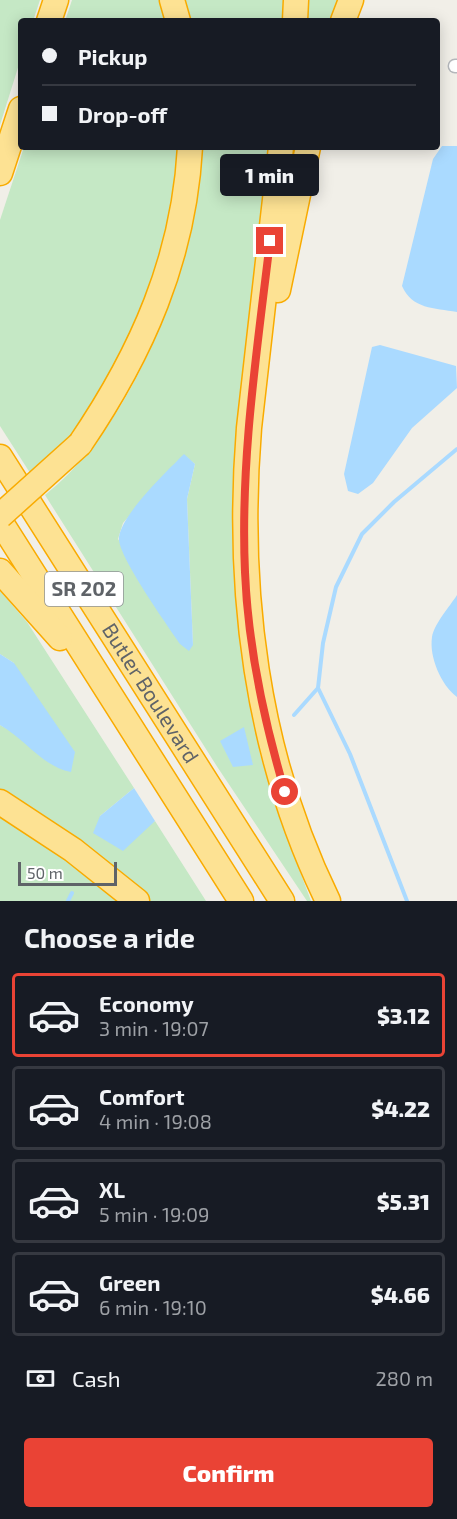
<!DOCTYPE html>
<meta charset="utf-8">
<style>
body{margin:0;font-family:"Exo 2",sans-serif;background:#242831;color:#f1f3f6;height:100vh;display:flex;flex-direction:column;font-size:22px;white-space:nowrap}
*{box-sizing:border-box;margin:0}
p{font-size:20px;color:#9ea1a6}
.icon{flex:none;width:33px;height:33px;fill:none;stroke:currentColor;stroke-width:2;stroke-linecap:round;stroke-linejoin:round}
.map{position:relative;height:901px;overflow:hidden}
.sheet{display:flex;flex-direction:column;background:#171b24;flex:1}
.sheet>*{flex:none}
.hud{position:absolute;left:18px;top:18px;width:422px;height:132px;border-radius:6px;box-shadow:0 3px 15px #0003;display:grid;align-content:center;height:132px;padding:0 24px;background:#171b24}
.scale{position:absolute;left:18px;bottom:15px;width:99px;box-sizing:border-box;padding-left:6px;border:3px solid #5f6368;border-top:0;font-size:16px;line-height:21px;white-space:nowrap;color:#5f6368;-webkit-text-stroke:4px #fff;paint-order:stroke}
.end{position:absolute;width:27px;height:27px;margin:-14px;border:8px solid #ea4335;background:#fff;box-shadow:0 0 0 3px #fff}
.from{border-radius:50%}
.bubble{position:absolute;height:42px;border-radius:6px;background:#171b24;box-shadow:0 3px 15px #0003;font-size:20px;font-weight:800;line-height:42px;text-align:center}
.hud b{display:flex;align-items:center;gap:21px;height:57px;font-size:22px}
.hud b+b{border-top:2px solid #363941}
.hud i{width:15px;height:15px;background:#f1f3f6}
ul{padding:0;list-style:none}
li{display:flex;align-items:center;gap:18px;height:84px;margin:0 12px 9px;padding:0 12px;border:3px solid #363941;border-radius:6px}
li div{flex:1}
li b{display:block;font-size:22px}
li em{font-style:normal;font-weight:800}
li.on{border-color:#ea4335}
li>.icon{width:54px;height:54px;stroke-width:1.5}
h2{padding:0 24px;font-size:27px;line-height:72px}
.pay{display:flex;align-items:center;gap:15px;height:66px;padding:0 24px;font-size:22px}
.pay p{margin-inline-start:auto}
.action{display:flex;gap:12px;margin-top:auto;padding:12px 24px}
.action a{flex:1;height:69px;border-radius:6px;background:#ea4335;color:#fff;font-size:24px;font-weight:800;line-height:69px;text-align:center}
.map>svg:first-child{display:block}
.green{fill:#c5e8c5;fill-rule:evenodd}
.water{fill:#aadaff}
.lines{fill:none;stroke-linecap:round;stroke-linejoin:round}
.stream{stroke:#aadaff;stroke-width:4}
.street-casing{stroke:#b5b8bc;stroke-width:15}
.highway-casing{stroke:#f9ab00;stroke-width:27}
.street{stroke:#fff;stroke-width:12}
.highway{stroke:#fde293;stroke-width:24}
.highway-bridge-casing{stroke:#f9ab00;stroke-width:27;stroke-linecap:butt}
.highway-bridge{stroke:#fde293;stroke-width:24}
.route{stroke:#ea4335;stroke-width:8}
.labels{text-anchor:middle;stroke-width:5;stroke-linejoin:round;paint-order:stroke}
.shield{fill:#fff;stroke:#8f9295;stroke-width:1.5}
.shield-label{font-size:20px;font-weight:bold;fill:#5f6368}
.street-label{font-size:21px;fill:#5f6368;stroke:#fff}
</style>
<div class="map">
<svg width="457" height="901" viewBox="0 0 457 901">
<rect width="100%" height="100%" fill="#f1efe8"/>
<g class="green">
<polygon points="0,0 40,0 33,21 21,21 21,58 0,125"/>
<polygon points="72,0 159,0 165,21 65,21"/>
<polygon points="182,0 286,0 284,21 188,21"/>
<polygon points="307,0 346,0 338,21 305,21"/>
<path d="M 24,147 L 181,147 C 166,270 124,390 32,476 L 0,426 L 0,220 Z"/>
<path d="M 202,147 L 274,147 L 244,642 L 260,754 L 276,807 L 311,901 L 307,901 L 218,768 L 45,495 C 136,424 197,260 202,147 ZM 184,455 L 195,464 L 187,499 L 193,645 L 118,539 L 123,523 Z"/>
<polygon points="0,591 27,622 134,788 100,816 144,829 155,821 206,901 145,901 0,794 0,725 13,732 14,663 0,654"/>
<polygon points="0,814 72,862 120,901 0,901"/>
</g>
<g class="water">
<path d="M 442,146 L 457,146 L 457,312 C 434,308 412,309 402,286 L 433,159 Z"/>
<polygon points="380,345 456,366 457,388 412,428 373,483 358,494 348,491 344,474 372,347"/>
<path d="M 184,454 L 195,464 L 187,499 L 193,645 L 189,651 L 180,644 C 168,626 116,554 119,537 C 122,514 167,471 184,454 Z"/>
<path d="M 457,595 L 457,697 C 441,685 429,657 432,637 C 434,624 450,606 457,595 Z"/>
<path d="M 0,654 L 14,663 L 75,752 L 71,772 C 43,767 25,739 0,725 Z"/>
<polygon points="244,727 253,765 233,767 220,741"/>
<polygon points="134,788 155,821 123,851 93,833 100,816"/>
</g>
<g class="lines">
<g class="stream">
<polyline points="318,688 350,754 407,901"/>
<polyline points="294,715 318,688 323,643 336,587 362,534 394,502 457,449"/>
<polyline points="68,901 72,893"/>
</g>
<defs>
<polyline id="street" points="455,66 457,66"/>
<g id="highway">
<polyline points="172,0 178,21"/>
<polyline points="49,21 56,0"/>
<polyline points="295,21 296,0"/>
<polyline points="343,21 351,0"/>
<path d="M 281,147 L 249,428 C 236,589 256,754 328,901"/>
<polyline points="0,173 21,109"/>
<polyline points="278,290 308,147"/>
<path d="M 80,444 C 142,353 184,258 190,147"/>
<path id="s1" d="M 0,457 L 282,901"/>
<polyline points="0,521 241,901"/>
<polyline points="0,571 60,638"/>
<polyline points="0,802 73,850 137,901"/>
</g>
</defs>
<use href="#street" class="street-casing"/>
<use href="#highway" class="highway-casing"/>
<use href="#street" class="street"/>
<use href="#highway" class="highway"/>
<defs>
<polyline id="highway-bridge" points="0,516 80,444"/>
</defs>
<use href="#highway-bridge" class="highway-bridge-casing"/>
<use href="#highway-bridge" class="highway-bridge"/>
</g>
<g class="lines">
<path class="route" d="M 270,241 C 257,351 240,461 245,572 C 248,646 264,721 285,792"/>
</g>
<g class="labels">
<rect class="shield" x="45" y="572" width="78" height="34" rx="4.5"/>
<g class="shield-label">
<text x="84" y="596">SR 202</text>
</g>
<g class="street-label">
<text dy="7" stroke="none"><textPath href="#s1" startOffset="280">Butler Boulevard</textPath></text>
</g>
</g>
</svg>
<div class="scale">50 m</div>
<i class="end from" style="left:285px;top:792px"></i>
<i class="end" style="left:270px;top:241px"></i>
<div class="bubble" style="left:220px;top:154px;width:99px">1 min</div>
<div class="hud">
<b><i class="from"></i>Pickup</b>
<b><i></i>Drop-off</b>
</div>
</div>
<section class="sheet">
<h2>Choose a ride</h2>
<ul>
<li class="on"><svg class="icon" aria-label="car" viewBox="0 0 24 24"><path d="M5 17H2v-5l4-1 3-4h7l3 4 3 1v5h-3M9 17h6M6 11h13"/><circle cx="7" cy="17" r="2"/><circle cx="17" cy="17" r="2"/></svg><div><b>Economy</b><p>3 min · 19:07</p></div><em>$3.12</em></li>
<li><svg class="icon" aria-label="car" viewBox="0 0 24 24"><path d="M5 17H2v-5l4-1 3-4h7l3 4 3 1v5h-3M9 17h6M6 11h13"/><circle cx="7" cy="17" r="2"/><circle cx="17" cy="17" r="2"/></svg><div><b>Comfort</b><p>4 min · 19:08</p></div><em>$4.22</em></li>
<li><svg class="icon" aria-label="car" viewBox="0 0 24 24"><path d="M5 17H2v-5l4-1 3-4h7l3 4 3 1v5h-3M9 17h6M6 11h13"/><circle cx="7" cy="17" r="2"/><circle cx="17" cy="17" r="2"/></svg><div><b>XL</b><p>5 min · 19:09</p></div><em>$5.31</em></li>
<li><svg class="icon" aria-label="car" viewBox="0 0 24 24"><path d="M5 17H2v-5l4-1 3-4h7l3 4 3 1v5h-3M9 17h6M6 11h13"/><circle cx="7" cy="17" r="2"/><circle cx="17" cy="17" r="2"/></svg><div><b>Green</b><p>6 min · 19:10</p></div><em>$4.66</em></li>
</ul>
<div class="pay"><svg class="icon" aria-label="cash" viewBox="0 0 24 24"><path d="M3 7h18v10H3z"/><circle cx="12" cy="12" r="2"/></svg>Cash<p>280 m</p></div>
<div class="action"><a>Confirm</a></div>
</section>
